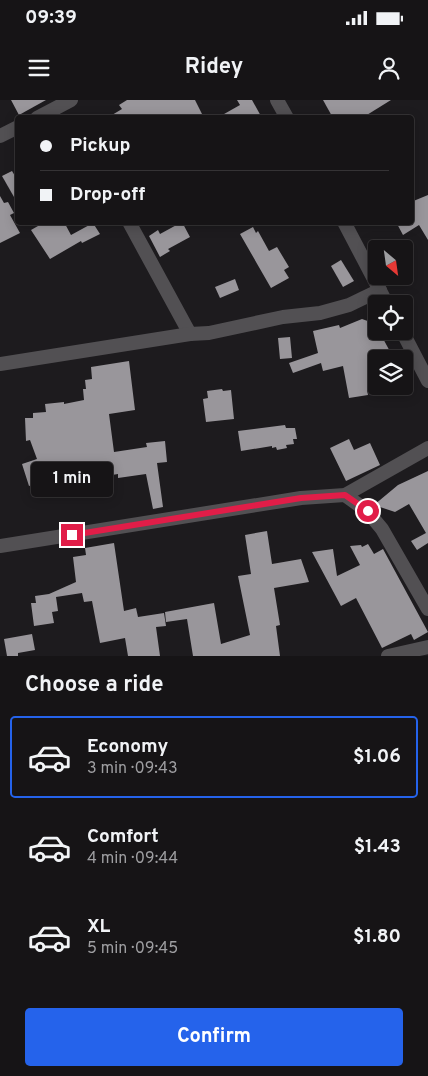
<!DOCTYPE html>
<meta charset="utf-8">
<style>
body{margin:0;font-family:Overpass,sans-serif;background:#1f1d1f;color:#f1f3f6;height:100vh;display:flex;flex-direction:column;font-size:19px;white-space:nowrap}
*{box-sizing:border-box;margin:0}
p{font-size:16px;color:#9e9ea1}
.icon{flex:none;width:28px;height:28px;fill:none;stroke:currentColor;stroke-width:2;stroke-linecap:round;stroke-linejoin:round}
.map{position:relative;height:556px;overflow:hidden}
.panel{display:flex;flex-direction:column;background:#161416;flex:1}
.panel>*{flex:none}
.top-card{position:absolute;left:15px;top:15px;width:399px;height:110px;border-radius:5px;box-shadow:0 2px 12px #0003,0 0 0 1px #353335;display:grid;align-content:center;height:110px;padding:0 25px;background:#161416}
.needle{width:32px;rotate:151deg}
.controls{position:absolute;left:368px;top:140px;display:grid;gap:10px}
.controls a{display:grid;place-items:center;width:45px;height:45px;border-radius:5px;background:#161416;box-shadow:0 2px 12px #0003,0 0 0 1px #353335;font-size:25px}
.end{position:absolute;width:22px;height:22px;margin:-11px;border:6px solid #e11d48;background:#fff;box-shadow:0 0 0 2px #fff}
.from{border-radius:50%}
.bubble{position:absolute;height:35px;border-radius:5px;background:#161416;box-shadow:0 2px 12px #0003,0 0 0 1px #353335;font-size:16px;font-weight:700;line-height:35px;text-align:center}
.top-card b{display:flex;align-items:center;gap:18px;height:48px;font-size:19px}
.top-card b+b{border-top:1px solid #353335}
.top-card i{width:12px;height:12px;background:#f1f3f6}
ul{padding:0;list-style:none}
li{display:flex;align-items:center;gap:15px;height:82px;margin:0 10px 8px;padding:0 15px;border:2px solid transparent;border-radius:5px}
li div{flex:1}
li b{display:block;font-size:19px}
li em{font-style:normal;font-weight:700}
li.current{border-color:#2563eb}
li>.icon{width:45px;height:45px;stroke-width:1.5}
h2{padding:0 25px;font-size:22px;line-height:60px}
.primary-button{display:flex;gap:10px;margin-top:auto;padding:10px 25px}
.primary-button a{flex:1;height:58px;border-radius:5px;background:#2563eb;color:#fff;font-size:20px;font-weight:700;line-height:58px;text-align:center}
.status{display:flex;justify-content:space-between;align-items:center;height:35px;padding:0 25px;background:#161416;direction:ltr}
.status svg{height:14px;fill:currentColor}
header{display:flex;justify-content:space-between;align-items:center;height:65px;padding:0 25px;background:#161416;font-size:22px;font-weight:700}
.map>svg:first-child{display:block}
.building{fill:#99969b}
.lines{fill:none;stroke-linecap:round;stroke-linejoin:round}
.street{stroke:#525053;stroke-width:14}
.route{stroke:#e11d48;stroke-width:6}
</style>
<div class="status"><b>09:39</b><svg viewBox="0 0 49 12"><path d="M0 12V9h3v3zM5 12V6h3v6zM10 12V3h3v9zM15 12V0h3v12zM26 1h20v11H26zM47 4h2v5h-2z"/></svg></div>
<header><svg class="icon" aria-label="menu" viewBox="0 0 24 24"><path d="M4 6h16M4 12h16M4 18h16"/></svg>Ridey<svg class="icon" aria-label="person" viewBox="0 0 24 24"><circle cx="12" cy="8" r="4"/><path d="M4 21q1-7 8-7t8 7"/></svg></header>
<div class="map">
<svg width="428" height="556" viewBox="0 0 428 556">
<rect width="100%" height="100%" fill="#1d1b1e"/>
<g class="building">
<polygon points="11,0 46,0 19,15"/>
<polygon points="127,0 195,0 204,18 107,18 122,9 119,5"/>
<polygon points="237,0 252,0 262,18 217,18 240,5"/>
<polygon points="323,0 391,0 362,18 333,18"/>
<polygon points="12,71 18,81 18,104 2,76"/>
<polygon points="428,95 428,140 419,125 403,135 396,122 411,122 411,102"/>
<polygon points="0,96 4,103 8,102 14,113 10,115 20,133 0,143"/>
<polygon points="45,122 64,122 71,135 93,123 100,134 82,143 81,141 50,159 31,130"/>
<polygon points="182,122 190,137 168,149 170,151 160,157 149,136 158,130 160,134"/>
<polygon points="253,127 256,133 258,131 269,151 277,147 289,167 284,170 289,178 271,188 240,134"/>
<polygon points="341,160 354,181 343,187 331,166"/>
<polygon points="235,179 239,190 220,198 215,187"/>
<polygon points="362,219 376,224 376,231 379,231 394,259 374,259 376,279 371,280 372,289 367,290 368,295 349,298 343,266 323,271 321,263 293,273 289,263 318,253 313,231 339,225 340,228"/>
<polygon points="290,237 292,258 280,259 278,238"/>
<polygon points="129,261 135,310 109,314 114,352 147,347 146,343 165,341 167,362 157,363 163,407 153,409 146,374 118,378 118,374 64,383 63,375 29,386 22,364 37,359 30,340 26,341 25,318 33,318 33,313 46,312 45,304 64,302 64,304 84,300 83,289 86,289 85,280 92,279 91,267"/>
<polygon points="222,289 223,291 231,290 234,319 206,322 203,299 208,298 207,291"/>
<polygon points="285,325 286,328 295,328 297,339 293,339 294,344 286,345 287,348 277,350 276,347 272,348 272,346 241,351 238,331"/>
<polygon points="349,339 354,350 370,343 380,365 346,381 330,348"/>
<polygon points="428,371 428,443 417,450 411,441 426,433 409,404 395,412 374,405 398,385"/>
<polygon points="267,431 272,464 301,459 309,482 274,488 280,525 276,526 280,556 193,556 187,519 166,522 165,512 214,503 221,544 250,535 238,476 251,474 245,435"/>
<polygon points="114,443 124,511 136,508 138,517 164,513 166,526 156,527 160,556 128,556 125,538 100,543 92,501 84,502 82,493 56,497 58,511 52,512 54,523 34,526 31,503 36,503 35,496 49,494 76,482 73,457 86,455 85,448"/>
<polygon points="368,444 374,454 383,449 428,532 414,540 411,534 382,548 356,498 341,506 312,452 333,449 337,476 360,465 350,446 361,445 362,447"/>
<polygon points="32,534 35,550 18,553 18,556 7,556 4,539"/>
</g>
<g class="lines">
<g class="street">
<polyline points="277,0 287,18"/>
<polyline points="37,18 71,0"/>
<polyline points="0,36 18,27"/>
<polyline points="129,122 190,234"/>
<polyline points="344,122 387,204"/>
<polyline points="402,231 428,281"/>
<polyline points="0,264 190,234 209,233 283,217 320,213 349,205 380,190"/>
<polyline points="345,395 367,411 382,429 428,509"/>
<polyline points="0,446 301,398 345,395 428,348"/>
<polyline points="388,556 428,547"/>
</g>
</g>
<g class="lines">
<polyline class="route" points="72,435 301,398 345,395 368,411"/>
</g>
</svg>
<div class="controls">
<a><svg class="needle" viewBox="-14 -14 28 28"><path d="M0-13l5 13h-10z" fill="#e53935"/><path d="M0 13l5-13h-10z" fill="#9e9ea1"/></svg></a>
<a><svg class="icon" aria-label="locate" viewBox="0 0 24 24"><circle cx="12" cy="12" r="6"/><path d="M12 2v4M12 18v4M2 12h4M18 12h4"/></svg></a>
<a><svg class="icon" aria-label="layers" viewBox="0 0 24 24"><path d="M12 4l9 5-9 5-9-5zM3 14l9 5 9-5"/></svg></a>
</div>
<i class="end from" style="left:368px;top:411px"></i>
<i class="end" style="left:72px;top:435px"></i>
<div class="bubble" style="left:31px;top:362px;width:82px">1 min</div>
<div class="top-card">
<b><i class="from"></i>Pickup</b>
<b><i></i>Drop-off</b>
</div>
</div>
<section class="panel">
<h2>Choose a ride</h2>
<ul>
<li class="current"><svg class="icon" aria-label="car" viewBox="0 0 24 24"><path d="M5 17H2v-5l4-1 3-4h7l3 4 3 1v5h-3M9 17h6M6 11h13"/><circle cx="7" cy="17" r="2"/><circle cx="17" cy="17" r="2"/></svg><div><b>Economy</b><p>3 min · 09:43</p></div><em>$1.06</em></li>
<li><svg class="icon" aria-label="car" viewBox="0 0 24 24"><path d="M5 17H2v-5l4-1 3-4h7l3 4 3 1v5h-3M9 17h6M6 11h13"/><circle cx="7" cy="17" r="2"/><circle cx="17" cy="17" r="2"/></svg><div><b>Comfort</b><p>4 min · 09:44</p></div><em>$1.43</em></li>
<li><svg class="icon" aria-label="car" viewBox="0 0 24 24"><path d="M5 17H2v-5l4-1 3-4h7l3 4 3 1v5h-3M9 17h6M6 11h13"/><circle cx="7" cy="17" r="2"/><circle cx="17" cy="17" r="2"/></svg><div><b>XL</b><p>5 min · 09:45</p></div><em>$1.80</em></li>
</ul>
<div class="primary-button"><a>Confirm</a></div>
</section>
